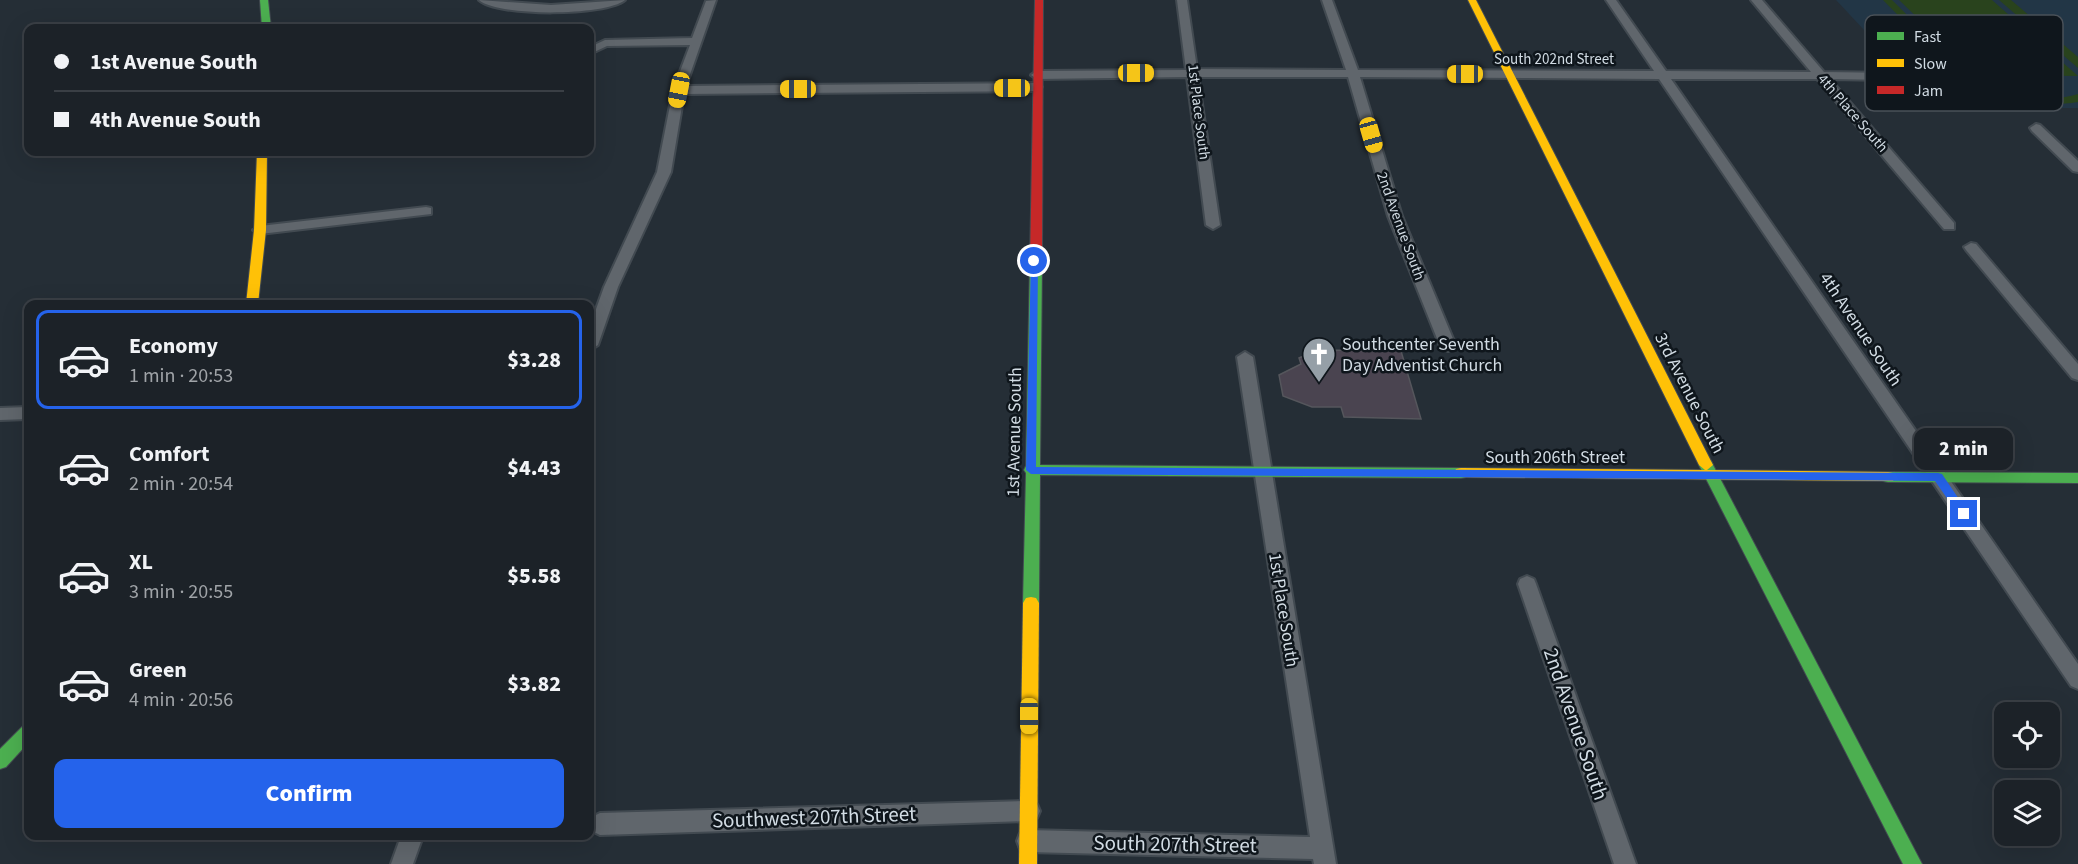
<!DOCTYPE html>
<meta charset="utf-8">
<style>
body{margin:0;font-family:"Source Sans 3",sans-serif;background:#292f34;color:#f1f3f6;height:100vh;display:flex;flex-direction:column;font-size:22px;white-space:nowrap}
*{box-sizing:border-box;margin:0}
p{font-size:20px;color:#a0a4a8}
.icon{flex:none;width:33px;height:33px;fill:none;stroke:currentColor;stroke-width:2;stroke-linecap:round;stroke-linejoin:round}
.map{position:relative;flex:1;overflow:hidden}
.details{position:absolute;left:24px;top:300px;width:570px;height:540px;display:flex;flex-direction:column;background:#1c2228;border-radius:12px;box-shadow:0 6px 24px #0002,0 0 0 2px #3a3f45}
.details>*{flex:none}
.guide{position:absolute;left:24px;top:24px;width:570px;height:132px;border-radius:12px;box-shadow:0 6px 24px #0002,0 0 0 2px #3a3f45;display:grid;align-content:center;height:132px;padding:0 30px;background:#1c2228}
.buttons{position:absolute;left:1994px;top:702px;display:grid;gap:12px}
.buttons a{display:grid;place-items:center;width:66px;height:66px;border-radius:12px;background:#1c2228;box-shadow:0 6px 24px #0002,0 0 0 2px #3a3f45;font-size:30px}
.end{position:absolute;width:27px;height:27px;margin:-14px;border:8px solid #2563eb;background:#fff;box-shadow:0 0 0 3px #fff}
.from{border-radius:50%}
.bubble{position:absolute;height:42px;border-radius:12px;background:#1c2228;box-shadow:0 6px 24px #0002,0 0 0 2px #3a3f45;font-size:20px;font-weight:800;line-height:42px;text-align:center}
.car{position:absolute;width:18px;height:36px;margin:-18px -9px;border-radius:8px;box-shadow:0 0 4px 2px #0007;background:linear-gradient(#f5c518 24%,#345 0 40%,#f5c518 0 76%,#345 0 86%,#f5c518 0)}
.guide b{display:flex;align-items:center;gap:21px;height:57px;font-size:22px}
.guide b+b{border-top:2px solid #3a3f45}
.guide i{width:15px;height:15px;background:#f1f3f6}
ul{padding:10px 0 0;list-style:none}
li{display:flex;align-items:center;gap:18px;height:99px;margin:0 12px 9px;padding:0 18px;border:3px solid transparent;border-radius:12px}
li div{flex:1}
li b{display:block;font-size:22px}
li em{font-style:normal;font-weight:800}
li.active{border-color:#2563eb}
li>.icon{width:54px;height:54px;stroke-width:1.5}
.button{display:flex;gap:12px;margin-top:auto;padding:12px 30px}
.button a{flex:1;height:69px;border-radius:12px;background:#2563eb;color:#fff;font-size:24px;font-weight:800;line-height:69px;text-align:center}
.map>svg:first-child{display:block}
.built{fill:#223646}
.green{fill:#29431d}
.building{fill:#4a4450;stroke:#55565c;stroke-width:1.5}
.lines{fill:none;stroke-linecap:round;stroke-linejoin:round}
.street-casing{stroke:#424a51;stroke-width:4}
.fast-casing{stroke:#424a51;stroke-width:2}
.slow-casing{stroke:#424a51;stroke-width:2}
.jam-casing{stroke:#424a51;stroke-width:2}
.street{fill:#60666c;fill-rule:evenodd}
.fast{fill:#4caf50;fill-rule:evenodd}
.slow{fill:#ffc107;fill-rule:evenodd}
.jam{fill:#c62828;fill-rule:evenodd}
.route{fill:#2563eb}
.labels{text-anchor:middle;stroke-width:5;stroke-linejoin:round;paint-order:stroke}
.far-street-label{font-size:15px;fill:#d2dce4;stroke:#0f161c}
.street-label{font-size:18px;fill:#d2dce4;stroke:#0f161c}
.poi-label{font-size:18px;fill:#d2dce4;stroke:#0f161c;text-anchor:start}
.near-street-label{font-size:21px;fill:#d2dce4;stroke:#0f161c}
.key{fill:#0f161c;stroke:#4a5158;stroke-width:1.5}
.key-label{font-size:16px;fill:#d2dce4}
</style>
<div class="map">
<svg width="2078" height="864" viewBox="0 0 2078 864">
<rect width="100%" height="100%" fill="#252e36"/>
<polygon class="built" points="1836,0 2078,0 2078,108 1937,108"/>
<g class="green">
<path d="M 1883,0 L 1892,0 C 1936,43 1968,86 2032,96 C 2047,99 2063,99 2078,94 L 2078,102 C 1989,116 1939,56 1883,0 Z"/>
<polygon points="1899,0 1992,0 2078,76 1977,75"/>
<polygon points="1999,0 2011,0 2078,57 2078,68"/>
</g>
<polygon class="building" points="1317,350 1401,351 1421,419 1344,417 1341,407 1312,407 1283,396 1279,375 1301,364 1299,358"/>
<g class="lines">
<defs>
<g id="street">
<path d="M 479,0 L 551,5 L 625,0 C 606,16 498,17 479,0 Z"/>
<polygon points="716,0 686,86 1036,83 1042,87 1036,91 684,94 671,172 618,287 598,345 590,350 590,326 604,287 657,172 673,90 690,45 607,46 590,54 590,47 605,40 692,38 706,1"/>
<polygon points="1177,0 1187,0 1197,69 1346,70 1322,0 1332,0 1358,70 1654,71 1606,0 1616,0 1666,71 1811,72 1751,0 1762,0 1824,72 1894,73 1896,76 1890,80 1830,79 1954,223 1954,229 1944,229 1817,79 1671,79 2078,664 2078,689 2071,686 1659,79 1360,77 1402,216 1456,346 1448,351 1440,346 1388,216 1348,77 1198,77 1220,225 1213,229 1206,225 1187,77 1037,79 1031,75 1037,71 1186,70"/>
<polygon points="2036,124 2040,125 2078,161 2078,172 2073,171 2032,131 2030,128"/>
<polygon points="426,207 431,208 431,214 260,234 253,230 260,226"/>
<polygon points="1971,243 1976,244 2078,364 2078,380 2072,378 1966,250 1964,247"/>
<polygon points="1245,352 1253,357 1336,864 1314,864 1313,859 1028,852 1020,849 1017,841 1020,833 1028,830 1310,837 1237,357"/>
<polygon points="28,407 28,419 0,420 0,408"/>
<polygon points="1527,576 1534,579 1536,584 1636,864 1614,864 1518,584 1520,579"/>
<polygon points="1029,801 1037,804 1040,811 1037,818 1029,821 600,835 592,831 590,825 592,817 600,813"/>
<polygon points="401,836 423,836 413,864 391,864"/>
</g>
<g id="fast">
<polygon points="260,0 268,0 271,28 262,28"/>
<polygon points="1036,258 1042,262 1040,465 1461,468 1466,469 1468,473 1466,477 1461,478 1040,475 1039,603 1036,608 1031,609 1026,608 1023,603 1026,473 1024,470 1026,466 1030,262"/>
<polygon points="1706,460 1711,461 1713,465 1922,864 1903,864 1699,465 1701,461"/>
<polygon points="1888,472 2078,473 2078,483 1888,482 1883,481 1881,477 1883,473"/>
<polygon points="28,724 28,743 6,767 0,769 0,749 22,727"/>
</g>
<g id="slow">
<polygon points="1468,0 1476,0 1713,465 1707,470 1888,472 1893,473 1895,477 1893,481 1456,477 1454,473 1456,469 1461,468 1705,470 1699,465"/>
<polygon points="257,152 267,152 266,230 258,304 246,304 254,230"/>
<polygon points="1031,597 1036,598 1039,603 1037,864 1019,864 1023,603 1026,598"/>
</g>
<polygon id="jam" points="1035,0 1043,0 1042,262 1036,266 1030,262"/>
</defs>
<use href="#street" class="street-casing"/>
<use href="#fast" class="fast-casing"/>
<use href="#slow" class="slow-casing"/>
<use href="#jam" class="jam-casing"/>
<use href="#street" class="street"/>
<use href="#fast" class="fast"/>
<use href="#slow" class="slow"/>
<use href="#jam" class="jam"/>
</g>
<polygon class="route" points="1031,259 1038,261 1036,467 1938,473 1942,474 1969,514 1964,518 1960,517 1935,481 1031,474 1026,470"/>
<defs>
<symbol id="church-pin" viewBox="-11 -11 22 30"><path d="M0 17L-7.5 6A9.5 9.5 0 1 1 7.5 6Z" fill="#959fa7" stroke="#0f161c"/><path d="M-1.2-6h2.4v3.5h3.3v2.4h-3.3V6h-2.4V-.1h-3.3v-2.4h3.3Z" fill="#fff"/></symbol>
</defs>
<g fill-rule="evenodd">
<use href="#church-pin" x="1300" y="335" width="38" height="52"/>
</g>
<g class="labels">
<g class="far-street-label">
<text x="1554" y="64">South 202nd Street</text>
<text transform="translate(1199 112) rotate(83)" y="5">1st Place South</text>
<text transform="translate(1853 113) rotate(49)" y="5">4th Place South</text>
<text transform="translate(1401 226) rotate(70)" y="5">2nd Avenue South</text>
</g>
<g class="street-label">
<text transform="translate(1861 329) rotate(56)" y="6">4th Avenue South</text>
<text transform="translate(1690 393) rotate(63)" y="6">3rd Avenue South</text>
<text transform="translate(1014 432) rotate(-89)" y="6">1st Avenue South</text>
<text x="1555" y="463">South 206th Street</text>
<text transform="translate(1284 610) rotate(81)" y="6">1st Place South</text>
</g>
<g class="poi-label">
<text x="1342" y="350">Southcenter Seventh<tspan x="1342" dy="21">Day Adventist Church</tspan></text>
</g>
<g class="near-street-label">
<text transform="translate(1576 724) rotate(71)" y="7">2nd Avenue South</text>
<text transform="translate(814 817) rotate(-2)" y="7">Southwest 207th Street</text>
<text transform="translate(1175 844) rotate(1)" y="7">South 207th Street</text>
</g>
</g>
<rect x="1865" y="15" width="198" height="96" rx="9" class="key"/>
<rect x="1877" y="32" width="27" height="8" fill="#4caf50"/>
<rect x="1877" y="59" width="27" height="8" fill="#ffc107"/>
<rect x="1877" y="86" width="27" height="8" fill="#c62828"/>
<g class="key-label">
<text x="1914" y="42">Fast</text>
<text x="1914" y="69">Slow</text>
<text x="1914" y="96">Jam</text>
</g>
</svg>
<div class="buttons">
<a><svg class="icon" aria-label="locate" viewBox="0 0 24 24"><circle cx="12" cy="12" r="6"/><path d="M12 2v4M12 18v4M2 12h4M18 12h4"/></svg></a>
<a><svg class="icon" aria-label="layers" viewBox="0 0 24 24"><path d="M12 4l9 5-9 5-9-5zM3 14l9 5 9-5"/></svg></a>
</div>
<i class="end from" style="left:1034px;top:261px"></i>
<i class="end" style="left:1964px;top:514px"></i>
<div class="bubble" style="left:1914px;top:428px;width:99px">2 min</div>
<i class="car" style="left:1136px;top:73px;rotate:90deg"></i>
<i class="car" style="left:1465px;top:74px;rotate:270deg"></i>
<i class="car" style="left:1012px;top:88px;rotate:270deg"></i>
<i class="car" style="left:798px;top:89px;rotate:270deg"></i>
<i class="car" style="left:679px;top:90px;rotate:191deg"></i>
<i class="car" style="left:1371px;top:135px;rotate:164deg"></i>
<i class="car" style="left:1029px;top:716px;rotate:180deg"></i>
<div class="guide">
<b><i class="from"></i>1st Avenue South</b>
<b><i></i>4th Avenue South</b>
</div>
<section class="details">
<ul>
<li class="active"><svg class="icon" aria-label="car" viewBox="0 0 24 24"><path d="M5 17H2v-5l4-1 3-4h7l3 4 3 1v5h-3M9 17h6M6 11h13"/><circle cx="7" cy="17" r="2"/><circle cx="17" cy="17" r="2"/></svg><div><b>Economy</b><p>1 min · 20:53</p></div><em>$3.28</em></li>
<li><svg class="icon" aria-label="car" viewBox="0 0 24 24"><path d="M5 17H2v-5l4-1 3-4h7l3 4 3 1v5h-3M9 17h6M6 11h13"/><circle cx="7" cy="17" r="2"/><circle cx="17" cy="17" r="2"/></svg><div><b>Comfort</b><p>2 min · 20:54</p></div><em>$4.43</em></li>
<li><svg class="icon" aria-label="car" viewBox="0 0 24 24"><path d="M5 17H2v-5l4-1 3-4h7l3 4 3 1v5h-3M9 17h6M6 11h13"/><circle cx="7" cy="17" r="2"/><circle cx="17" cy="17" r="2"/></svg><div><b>XL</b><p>3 min · 20:55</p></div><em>$5.58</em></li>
<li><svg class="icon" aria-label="car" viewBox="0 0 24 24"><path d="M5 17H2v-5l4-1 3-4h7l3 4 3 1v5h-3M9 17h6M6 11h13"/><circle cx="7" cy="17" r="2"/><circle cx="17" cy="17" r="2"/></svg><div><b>Green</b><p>4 min · 20:56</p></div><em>$3.82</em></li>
</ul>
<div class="button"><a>Confirm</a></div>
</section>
</div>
